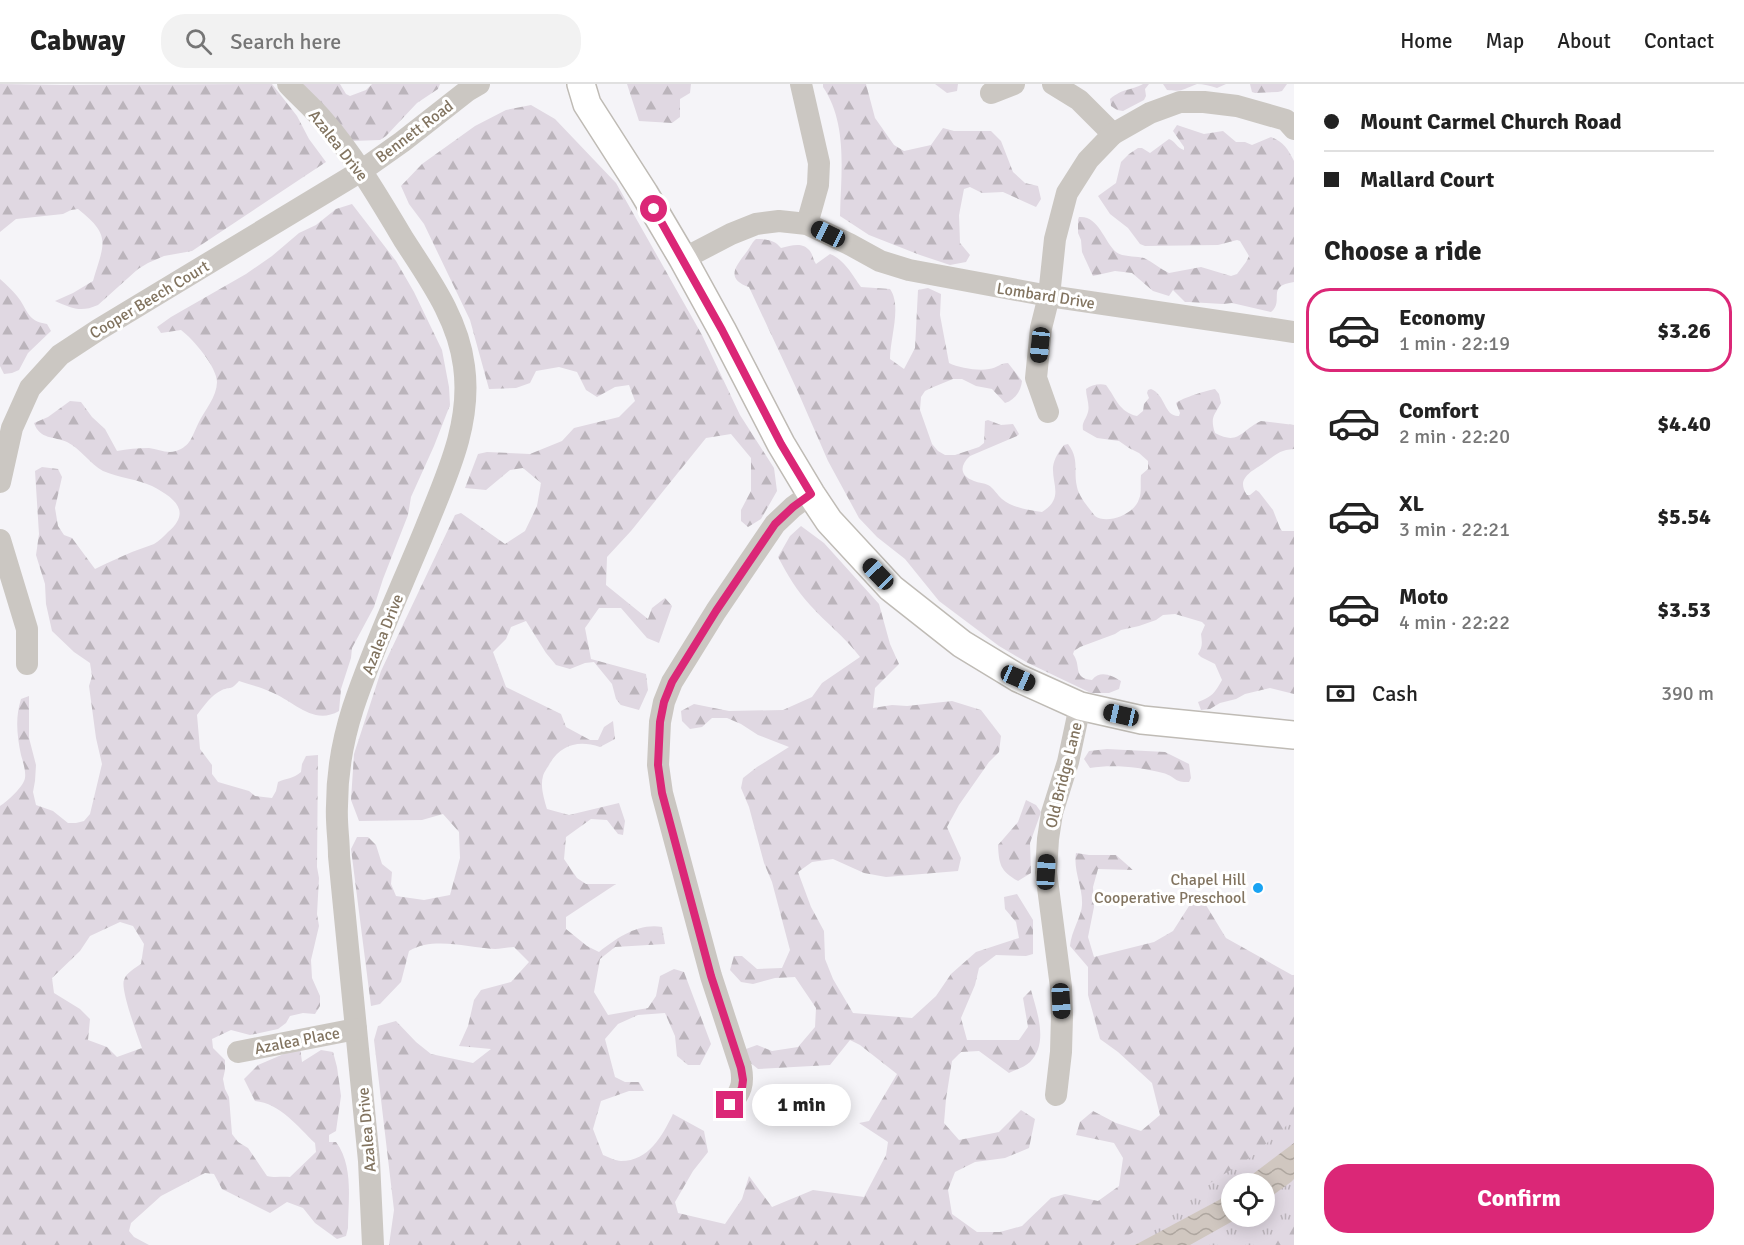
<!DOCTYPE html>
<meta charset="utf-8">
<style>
body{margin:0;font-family:Signika,sans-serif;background:#f2f2f2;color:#222;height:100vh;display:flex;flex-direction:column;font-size:22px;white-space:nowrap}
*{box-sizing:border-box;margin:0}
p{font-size:20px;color:#767676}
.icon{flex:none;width:33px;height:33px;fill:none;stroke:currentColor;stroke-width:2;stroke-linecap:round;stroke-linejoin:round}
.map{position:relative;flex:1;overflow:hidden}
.details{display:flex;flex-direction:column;background:#fff;width:450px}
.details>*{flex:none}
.hud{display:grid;align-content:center;height:132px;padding:0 30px;background:#fff}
.controls{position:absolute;left:1221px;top:1089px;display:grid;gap:12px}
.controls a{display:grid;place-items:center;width:54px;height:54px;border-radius:50%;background:#fff;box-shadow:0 3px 15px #0003;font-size:30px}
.end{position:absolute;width:27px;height:27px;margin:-14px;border:8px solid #db2777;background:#fff;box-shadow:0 0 0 3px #fff}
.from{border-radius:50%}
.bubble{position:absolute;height:42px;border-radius:21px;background:#fff;box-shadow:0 3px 15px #0003;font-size:20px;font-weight:700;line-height:42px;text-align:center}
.car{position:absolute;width:18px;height:36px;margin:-18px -9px;border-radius:8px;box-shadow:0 0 4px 2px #0007;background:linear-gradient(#222 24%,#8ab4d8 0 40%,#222 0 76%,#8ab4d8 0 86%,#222 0)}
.hud b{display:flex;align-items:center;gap:21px;height:57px;font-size:22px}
.hud b+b{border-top:2px solid #e0e0e0}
.hud i{width:15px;height:15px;background:#222}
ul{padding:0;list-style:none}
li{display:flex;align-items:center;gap:18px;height:84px;margin:0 12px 9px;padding:0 18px;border:3px solid transparent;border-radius:24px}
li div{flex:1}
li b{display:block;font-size:22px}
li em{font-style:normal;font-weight:700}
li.selected{border-color:#db2777}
li>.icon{width:54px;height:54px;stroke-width:1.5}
h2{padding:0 30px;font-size:27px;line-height:72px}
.pay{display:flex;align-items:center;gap:15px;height:66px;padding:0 30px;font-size:22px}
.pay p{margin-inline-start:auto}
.cta{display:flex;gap:12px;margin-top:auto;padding:12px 30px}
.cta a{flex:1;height:69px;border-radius:24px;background:#db2777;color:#fff;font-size:24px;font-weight:700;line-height:69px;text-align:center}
header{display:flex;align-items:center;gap:36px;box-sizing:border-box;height:84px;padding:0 30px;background:#fff;border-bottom:2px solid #e0e0e0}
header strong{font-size:28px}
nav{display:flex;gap:33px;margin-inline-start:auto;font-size:21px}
.search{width:420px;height:54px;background:#f2f2f2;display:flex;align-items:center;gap:15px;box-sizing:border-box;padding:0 21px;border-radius:24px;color:#767676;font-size:22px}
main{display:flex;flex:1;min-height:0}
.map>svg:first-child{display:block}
.forest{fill:url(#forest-firs);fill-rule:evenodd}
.park{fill:url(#park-tufts);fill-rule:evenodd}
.water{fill:url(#water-waves)}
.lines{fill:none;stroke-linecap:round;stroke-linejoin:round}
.major-casing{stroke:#bfbbb5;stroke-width:30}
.minor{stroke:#cbc7c2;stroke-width:22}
.major{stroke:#fff;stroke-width:27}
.route{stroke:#db2777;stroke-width:8}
.poi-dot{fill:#19a3f3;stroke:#fff;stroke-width:2}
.labels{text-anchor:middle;stroke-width:6;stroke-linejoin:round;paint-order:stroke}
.street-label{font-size:16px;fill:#827460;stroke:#fff}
.poi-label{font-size:16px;fill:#827460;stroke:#fff;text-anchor:end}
</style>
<header>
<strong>Cabway</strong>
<div class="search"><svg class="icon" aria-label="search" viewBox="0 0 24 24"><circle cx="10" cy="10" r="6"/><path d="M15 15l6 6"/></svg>Search here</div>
<nav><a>Home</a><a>Map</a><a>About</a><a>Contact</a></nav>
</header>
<main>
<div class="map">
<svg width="1294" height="1161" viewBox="0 0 1294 1161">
<defs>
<pattern id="forest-firs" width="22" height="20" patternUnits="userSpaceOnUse" patternTransform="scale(1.5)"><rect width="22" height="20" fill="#e0d8e2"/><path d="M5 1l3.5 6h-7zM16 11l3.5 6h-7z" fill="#bbb4bb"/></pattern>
<pattern id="park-tufts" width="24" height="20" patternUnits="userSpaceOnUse" patternTransform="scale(1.5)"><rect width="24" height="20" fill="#e0d8e2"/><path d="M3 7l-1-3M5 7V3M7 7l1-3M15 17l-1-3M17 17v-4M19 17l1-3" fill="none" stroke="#bbb4bb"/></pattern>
<pattern id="water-waves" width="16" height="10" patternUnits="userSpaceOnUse" patternTransform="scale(1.5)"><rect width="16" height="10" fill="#d0c7c0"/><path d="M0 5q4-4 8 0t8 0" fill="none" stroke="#aea69f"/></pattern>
</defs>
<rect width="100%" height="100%" fill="#f5f4f8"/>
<g class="forest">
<path d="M 0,0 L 61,1 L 272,0 L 297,32 L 309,55 L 326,78 L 192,167 L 164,172 L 148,179 L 138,185 L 98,221 C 80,229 72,224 55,217 L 73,209 L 93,197 C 104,159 112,152 78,125 L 71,126 L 63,130 L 16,135 L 0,148 Z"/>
<polygon points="303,0 340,0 346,10 350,12 366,6 372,0 440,0 438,5 417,19 386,52 380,56 353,57"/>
<polygon points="627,0 691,0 690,9 680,15 680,33 672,39 639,37"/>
<path d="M 823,0 L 866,0 L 875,34 L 894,61 L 904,67 L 931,61 L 943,44 L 954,47 L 991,47 L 1001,57 L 1013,88 L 1025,99 L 1038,102 L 1041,115 L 1036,123 L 1003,108 L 982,109 L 970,103 L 964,105 L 959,131 L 960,159 L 970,171 L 966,178 L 950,181 L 920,171 L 869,151 L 840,132 C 841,89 848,40 823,3 Z"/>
<polygon points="935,0 958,0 957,7 947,9"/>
<path d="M 1143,0 L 1149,0 L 1145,5 L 1146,12 L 1144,16 L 1123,27 L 1117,26 L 1111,22 L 1110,15 C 1123,4 1130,7 1143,0 Z"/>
<path d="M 1163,0 L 1226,0 L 1217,4 C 1211,2 1203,0 1197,0 C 1183,5 1184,8 1167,6 Z"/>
<polygon points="1250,0 1287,0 1282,7 1278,8 1255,9 1252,8"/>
<path d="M 531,21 L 555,35 L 616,99 L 702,251 L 740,331 L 774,384 L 777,407 L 761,435 L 748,443 L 741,437 L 741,426 L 751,407 L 751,374 L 731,350 L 706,354 L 631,447 L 607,473 L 606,501 L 648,535 L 652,524 L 665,514 L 672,522 L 659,559 L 647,554 L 621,524 L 599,524 L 585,544 L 591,575 L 646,590 L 648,606 L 639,626 L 621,621 L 616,615 L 612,600 L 594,578 L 585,579 L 570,585 L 556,581 L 546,569 L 526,537 L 511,543 L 506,555 L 493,568 L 506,603 L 561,630 L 566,643 L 590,656 L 598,656 L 604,643 L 613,637 L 615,655 L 600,663 C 579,656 562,660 550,679 C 548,683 544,688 543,692 C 540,702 544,715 547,725 L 569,731 L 619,719 L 625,737 L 623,751 L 618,750 L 607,736 L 591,735 L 566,753 L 564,775 L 577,794 L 586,800 L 616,800 L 566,833 L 566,845 L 587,862 L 599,868 C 617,854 638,839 662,843 L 665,860 L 615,863 L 600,875 L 594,908 L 608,931 L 648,924 L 656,912 L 660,892 L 674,885 L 684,888 L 711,960 L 700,981 L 688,981 L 677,972 L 675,952 L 665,929 L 638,931 L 618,940 L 605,955 L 615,993 L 625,998 L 639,998 L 644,1007 L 629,1007 L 601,1017 L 593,1045 L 603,1071 C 608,1073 616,1077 621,1077 C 649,1077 662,1052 673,1030 L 704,1047 L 708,1068 L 693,1087 L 675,1118 L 678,1129 L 725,1140 L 742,1115 L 749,1092 L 772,1123 L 813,1106 L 864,1113 L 886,1071 L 888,1058 L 859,1039 L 869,1037 L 897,990 L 860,961 L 850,956 L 830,981 L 758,985 L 747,976 L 746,965 L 757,961 L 772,967 L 798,963 L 815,943 L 816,924 L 795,893 L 775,894 L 753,900 L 741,898 L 730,886 L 734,872 L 742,872 L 757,885 L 782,884 L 790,866 L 772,798 L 764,779 L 749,723 L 741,704 L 743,694 L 757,683 L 789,663 L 758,651 L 741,640 L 727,634 L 712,634 L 702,643 L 690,645 L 682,637 L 681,627 L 694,620 L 729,627 L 783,626 L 812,613 L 822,599 L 860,573 C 845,553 826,539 810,521 C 797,507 787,490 778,473 L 790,452 L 801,442 L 824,459 L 879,520 L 890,560 L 899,580 L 875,604 L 873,624 L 892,621 L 907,622 L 952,617 L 981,626 L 1001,652 L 999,668 L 989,678 L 959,721 L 947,743 L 961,774 L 958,787 L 886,793 L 864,789 L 833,775 L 812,778 L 798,788 L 811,823 L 824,847 L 825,875 L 833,895 L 853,929 L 912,934 L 936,912 L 951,890 L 976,868 L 1019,854 L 1016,838 L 1005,825 L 1004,813 L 1017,810 L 1033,836 L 1033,870 L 1026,872 L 996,871 L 979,884 L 975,901 L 961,934 L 967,956 L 1019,956 L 1028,943 L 1023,914 L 1031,906 C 1037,928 1049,959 1030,978 C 1025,983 1015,986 1009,989 L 979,967 L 961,968 L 952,977 L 946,1015 L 944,1039 L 959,1056 L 999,1048 L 1021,1026 L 1035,1035 L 1029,1064 L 1005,1074 L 975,1078 L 955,1088 L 948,1106 L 952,1130 L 977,1148 L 1000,1148 L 1022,1142 L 1051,1114 L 1065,1110 L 1098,1117 L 1119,1102 L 1123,1074 L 1114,1059 L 1076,1051 L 1080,1038 L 1093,1027 L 1116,1039 L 1141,1047 L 1160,1031 L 1152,999 L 1118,968 L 1100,955 L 1088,911 L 1088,883 L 1070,862 C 1071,848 1082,831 1082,821 C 1083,803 1073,787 1076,769 L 1089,771 L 1116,771 L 1133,786 L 1098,785 L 1093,803 L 1094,823 L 1088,853 L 1094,873 L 1154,858 L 1173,847 L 1198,808 L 1226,854 L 1292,891 L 1294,891 L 1294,1161 L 389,1161 L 394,1126 L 374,956 L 378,942 L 396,937 L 416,958 L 431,970 L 473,979 L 491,965 L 459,962 L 468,942 L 474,916 L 481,906 L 511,898 L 529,878 L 514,863 C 508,863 501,865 495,865 C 468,864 434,852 409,867 L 401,898 L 380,920 L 371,922 L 351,765 L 357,753 L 368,753 L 376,761 L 382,780 L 392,788 L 391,800 L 396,812 L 424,816 L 450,811 L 460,774 L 459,748 L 443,730 L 422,736 L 359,737 L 351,716 L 354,670 L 381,587 L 455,431 L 461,429 L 505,460 L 525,447 L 537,422 L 541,399 L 523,384 L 510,386 L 486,406 L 465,404 L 478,370 L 487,368 L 530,370 L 562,357 L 574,344 L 619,333 L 635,317 L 629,301 L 615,303 L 597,313 L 586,306 L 577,288 L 559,283 L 536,287 L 530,299 L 516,304 L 489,305 L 470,236 L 424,140 L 409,120 L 401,102 L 422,80 L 475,42 L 506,26 ZM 1232,1100 L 1264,1100 L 1264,1132 L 1232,1132 Z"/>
<path d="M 1177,41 L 1204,50 L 1223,47 L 1236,58 L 1245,58 L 1252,61 L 1271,53 C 1284,58 1288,65 1294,77 L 1294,198 C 1265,202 1285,217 1271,228 L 1232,219 L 1223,220 L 1189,218 L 1185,218 L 1173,206 L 1169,212 L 1153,207 L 1132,189 L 1115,187 L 1093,192 L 1092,190 L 1082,168 L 1081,156 L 1078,149 L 1078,136 L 1079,133 C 1098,131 1104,157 1116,168 C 1122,173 1136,172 1144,174 C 1153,178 1160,185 1169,189 L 1201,183 L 1231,192 L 1237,190 L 1246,178 L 1249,172 L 1240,157 L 1237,156 L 1218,161 L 1145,162 L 1140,160 L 1128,144 L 1110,130 L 1098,112 L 1116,99 L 1121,78 L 1129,70 L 1138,64 L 1142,64 L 1150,69 L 1169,55 C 1175,57 1177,64 1184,66 L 1184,63 L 1173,47 Z"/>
<path d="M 352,120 L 396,177 L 414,208 L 442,266 L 449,303 L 450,321 L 434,362 L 411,413 L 408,431 L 383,495 L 374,523 L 352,564 L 351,574 L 341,605 L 339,627 C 313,642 294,617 271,608 C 261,603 250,601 239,597 C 230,607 232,602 222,606 C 211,611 204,622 197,631 L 200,665 L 212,681 L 212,690 L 218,698 L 249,707 L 255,712 L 272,714 L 276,707 L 278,698 C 286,694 293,695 301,688 L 302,680 L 306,672 L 318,671 L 317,783 L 319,794 L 317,830 L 319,842 L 311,876 L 312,894 L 320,912 L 320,922 L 315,930 L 303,929 L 290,932 L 286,939 L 278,945 L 250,951 L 231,946 L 212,955 L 213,964 L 225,976 L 225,986 L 223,995 L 225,1005 L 229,1013 L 232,1050 L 238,1058 L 248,1064 L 267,1092 C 275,1094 282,1092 290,1093 L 316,1068 L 315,1059 C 298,1043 280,1019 255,1017 L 244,995 L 258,981 L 300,963 L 302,978 L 321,966 L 333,968 L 337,983 L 341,1012 L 336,1047 L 329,1051 L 329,1058 L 336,1058 C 354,1082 348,1117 348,1144 L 346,1152 L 337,1155 L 315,1139 L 303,1124 L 287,1118 L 270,1129 L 222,1105 L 214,1090 L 205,1089 L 161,1112 L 131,1139 L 129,1147 L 134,1153 L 149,1161 L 0,1161 L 0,722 C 7,718 24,702 25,694 C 26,687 23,678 21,671 C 17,652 15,634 21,615 L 29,612 L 29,654 L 36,681 L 35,697 L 33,708 L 36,721 L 53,727 L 68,739 L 76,739 L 84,737 L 90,730 L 102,680 L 96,654 L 89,602 L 92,592 L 90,579 L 74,568 L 52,547 L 46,520 L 45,500 L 36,471 L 39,450 L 35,387 L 42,383 L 58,385 L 62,393 L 55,424 L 58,442 L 64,451 L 72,454 L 95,485 C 107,479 120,473 132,468 C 139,465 147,463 154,460 C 159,457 164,452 168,448 C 193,427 173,413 152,402 C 137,395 119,394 103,387 C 90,380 81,365 67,358 C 54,352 40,356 34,339 L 48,333 L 70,317 L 81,318 L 92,333 L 105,345 L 117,367 C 127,365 138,364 149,364 C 158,365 167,370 176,367 C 191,362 192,352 198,340 C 204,327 217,313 217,298 C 217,283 193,255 181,246 L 161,249 L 157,243 L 171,233 L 246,190 L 272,172 L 299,149 L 316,141 L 336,125 ZM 120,838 L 133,842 L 144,860 L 141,880 C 135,884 126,889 124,896 C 120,905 138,953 142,964 L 117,973 L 107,963 L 88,956 L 90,935 L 80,925 L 54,909 L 52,894 L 80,867 L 90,852 Z"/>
<path d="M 756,155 C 767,155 775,156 781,164 C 791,162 802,157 810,167 C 813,171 813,176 816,180 L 830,170 C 844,175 853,192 861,203 L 890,205 C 902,222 890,254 890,275 L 904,285 L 915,264 L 918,206 L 928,204 L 941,210 L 940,231 L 949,279 C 959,284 978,287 989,285 C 997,284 1000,279 1008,279 L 1022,297 C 1021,307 1015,316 1005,319 L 992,305 L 976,302 L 962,295 L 953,295 L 931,304 L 925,307 L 921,313 L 920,326 L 932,360 L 938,367 L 945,371 L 955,371 L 979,363 L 984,359 L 985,337 L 988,336 L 1001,341 L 1013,340 L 1019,350 L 1017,352 L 970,372 C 959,382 960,392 974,397 C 979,399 984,399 988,401 C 994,404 997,411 1002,415 C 1013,424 1028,426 1042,428 C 1064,414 1052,401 1053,383 C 1054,375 1059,367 1064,361 L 1068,360 C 1080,376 1073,386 1077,403 C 1079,413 1089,424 1095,432 C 1107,441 1135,430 1139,415 C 1142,408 1140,399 1141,391 L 1148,385 L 1148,377 L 1139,369 L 1129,364 L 1119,357 L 1097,354 L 1083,346 C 1082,339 1084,338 1087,331 C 1091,322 1086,314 1086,305 C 1091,301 1100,299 1106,301 C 1116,314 1119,328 1137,332 L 1143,327 L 1144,320 L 1149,314 L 1147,309 L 1148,306 L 1151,305 C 1166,311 1164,333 1179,332 L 1180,329 L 1176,319 C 1182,314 1208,306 1215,305 L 1219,310 L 1221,319 C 1214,332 1210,333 1215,349 C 1239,362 1241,346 1261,337 L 1294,341 L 1294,365 C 1279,366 1276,371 1264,379 C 1253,387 1235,394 1247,411 L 1250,411 L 1256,406 L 1259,408 L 1273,426 L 1280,444 L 1282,447 L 1294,447 L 1294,610 L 1270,604 L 1245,610 L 1236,615 L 1220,619 L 1210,625 L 1201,626 L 1198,618 C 1213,612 1214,610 1222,596 L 1215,580 L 1201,573 L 1198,570 C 1203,562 1202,559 1201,550 L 1205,541 L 1202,538 L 1175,530 L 1163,531 L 1156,536 L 1139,542 L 1121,546 L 1115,550 L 1080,563 L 1074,567 L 1073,570 C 1082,582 1072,594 1092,596 C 1100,586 1111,591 1121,597 L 1119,605 L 1109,609 L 1091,609 L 1028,579 L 999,562 L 939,517 L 905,475 L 877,453 L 859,434 L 828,377 L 798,308 L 749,203 C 723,194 738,180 748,166 C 751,162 752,158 756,155 Z"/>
<path d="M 0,195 C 6,200 12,206 17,212 C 28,225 26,237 47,240 L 51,247 L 28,269 L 19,286 L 12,289 L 4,290 L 0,282 Z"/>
<path d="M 1107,665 L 1165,668 L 1189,680 L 1191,694 L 1189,698 C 1174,699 1175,692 1163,689 C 1139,683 1113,680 1090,684 L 1084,675 L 1089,667 Z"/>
<path d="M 1026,716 L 1036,721 L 1041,728 L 1030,759 L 1031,789 L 1018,797 C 1000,787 999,780 998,761 L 1018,738 Z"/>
</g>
<path class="park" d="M 1294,1035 L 1294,1142 L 1268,1161 L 1113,1161 L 1251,1073 ZM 1232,1100 L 1264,1100 L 1264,1132 L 1232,1132 Z"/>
<g class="water">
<polygon points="1294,1059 1294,1095 1291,1098 1265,1117 1264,1100 1241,1099"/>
<polygon points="1231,1106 1232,1132 1240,1133 1190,1161 1135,1161 1219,1116"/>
</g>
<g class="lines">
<defs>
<polyline id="major" points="581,0 587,20 644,109 683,175 722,246 781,360 811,410 829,437 891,504 962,560 1018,594 1080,622 1142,636 1294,651"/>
</defs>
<use href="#major" class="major-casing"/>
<g class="minor">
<path d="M 288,0 C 299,12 312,23 323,36 C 353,70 380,116 404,156 C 429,195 458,234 464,282 C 472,339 447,391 426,443 C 402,502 373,563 353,624 C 343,655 337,689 337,722 C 336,739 339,755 339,772 L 369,1077 L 373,1161"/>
<polyline points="801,0 819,79 818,101 807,140"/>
<polyline points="1053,0 1079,16 1113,50"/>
<polyline points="991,9 1014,0"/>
<polyline points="683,175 731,150 756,140 779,137 807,140 849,160 880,177 909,186 1049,212 1294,248"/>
<polyline points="1048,328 1036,294 1041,244 1049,212 1055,155 1067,109 1088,76 1113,50 1150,29 1180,18 1204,18 1237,22 1286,36 1294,45"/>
<polyline points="0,398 12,344 30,304 60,271 98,246 361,87 402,58 467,7 479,0"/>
<polyline points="0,456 27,545 27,580"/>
<polyline points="238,968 356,945"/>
<polyline points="1056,1011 1061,968 1062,931 1061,903 1046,788 1048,755 1052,729 1068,678 1080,622"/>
<path d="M 730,1021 C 741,1008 744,1000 741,984 L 711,892 L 662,709 L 658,681 L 660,638 L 664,618 L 672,598 L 716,527 L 775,440 L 793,423 L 811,410"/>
</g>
<use href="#major" class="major"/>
</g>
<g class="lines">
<polyline class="route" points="654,125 722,246 781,360 811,410 793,423 775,440 716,527 672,598 664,618 660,638 658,681 662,709 711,892 741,984 743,996 742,1004 738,1011 730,1021"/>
</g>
<circle class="poi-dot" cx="1258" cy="804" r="6"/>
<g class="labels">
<g class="street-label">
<text transform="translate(414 47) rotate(-37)" y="6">Bennett Road</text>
<text transform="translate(339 61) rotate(52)" y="6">Azalea Drive</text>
<text transform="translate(1046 211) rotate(9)" y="6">Lombard Drive</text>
<text transform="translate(149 215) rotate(-31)" y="6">Cooper Beech Court</text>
<text transform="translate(382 550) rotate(-68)" y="6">Azalea Drive</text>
<text transform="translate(1063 691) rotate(-76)" y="6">Old Bridge Lane</text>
<text transform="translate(297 956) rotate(-11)" y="6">Azalea Place</text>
<text transform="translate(366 1046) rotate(-95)" y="6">Azalea Drive</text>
</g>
<g class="poi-label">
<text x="1246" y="801">Chapel Hill<tspan x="1246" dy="18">Cooperative Preschool</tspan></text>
</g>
</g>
</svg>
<div class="controls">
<a><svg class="icon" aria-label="locate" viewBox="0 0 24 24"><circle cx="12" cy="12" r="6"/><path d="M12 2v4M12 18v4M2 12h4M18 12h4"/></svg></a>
</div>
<i class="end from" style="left:654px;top:125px"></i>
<i class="end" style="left:730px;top:1021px"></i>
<div class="bubble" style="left:752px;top:1000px;width:99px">1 min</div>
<i class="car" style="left:828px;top:150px;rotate:296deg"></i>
<i class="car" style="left:1040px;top:261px;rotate:186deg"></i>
<i class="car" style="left:878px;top:490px;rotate:316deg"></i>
<i class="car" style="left:1018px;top:594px;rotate:114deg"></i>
<i class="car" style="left:1121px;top:631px;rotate:283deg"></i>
<i class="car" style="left:1046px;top:788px;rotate:3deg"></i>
<i class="car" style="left:1061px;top:917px;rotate:177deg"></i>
</div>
<section class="details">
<div class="hud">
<b><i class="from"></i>Mount Carmel Church Road</b>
<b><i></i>Mallard Court</b>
</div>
<h2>Choose a ride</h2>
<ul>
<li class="selected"><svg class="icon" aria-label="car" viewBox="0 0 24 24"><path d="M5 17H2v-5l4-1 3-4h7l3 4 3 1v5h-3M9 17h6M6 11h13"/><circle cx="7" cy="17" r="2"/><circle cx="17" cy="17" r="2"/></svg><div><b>Economy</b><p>1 min · 22:19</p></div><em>$3.26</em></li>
<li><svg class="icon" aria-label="car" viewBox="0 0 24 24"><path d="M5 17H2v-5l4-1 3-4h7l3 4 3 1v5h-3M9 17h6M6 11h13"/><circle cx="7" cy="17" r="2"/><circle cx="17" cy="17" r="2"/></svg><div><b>Comfort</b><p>2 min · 22:20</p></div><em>$4.40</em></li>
<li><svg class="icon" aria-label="car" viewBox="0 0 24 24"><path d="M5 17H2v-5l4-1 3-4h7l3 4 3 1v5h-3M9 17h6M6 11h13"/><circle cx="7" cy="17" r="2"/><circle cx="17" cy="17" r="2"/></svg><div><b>XL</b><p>3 min · 22:21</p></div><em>$5.54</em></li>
<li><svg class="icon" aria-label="car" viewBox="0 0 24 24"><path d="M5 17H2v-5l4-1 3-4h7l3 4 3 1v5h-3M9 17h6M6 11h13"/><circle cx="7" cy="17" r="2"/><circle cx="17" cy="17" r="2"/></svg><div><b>Moto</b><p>4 min · 22:22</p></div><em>$3.53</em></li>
</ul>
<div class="pay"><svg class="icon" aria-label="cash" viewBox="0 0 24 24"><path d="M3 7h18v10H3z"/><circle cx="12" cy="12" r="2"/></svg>Cash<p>390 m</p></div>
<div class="cta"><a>Confirm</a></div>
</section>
</main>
